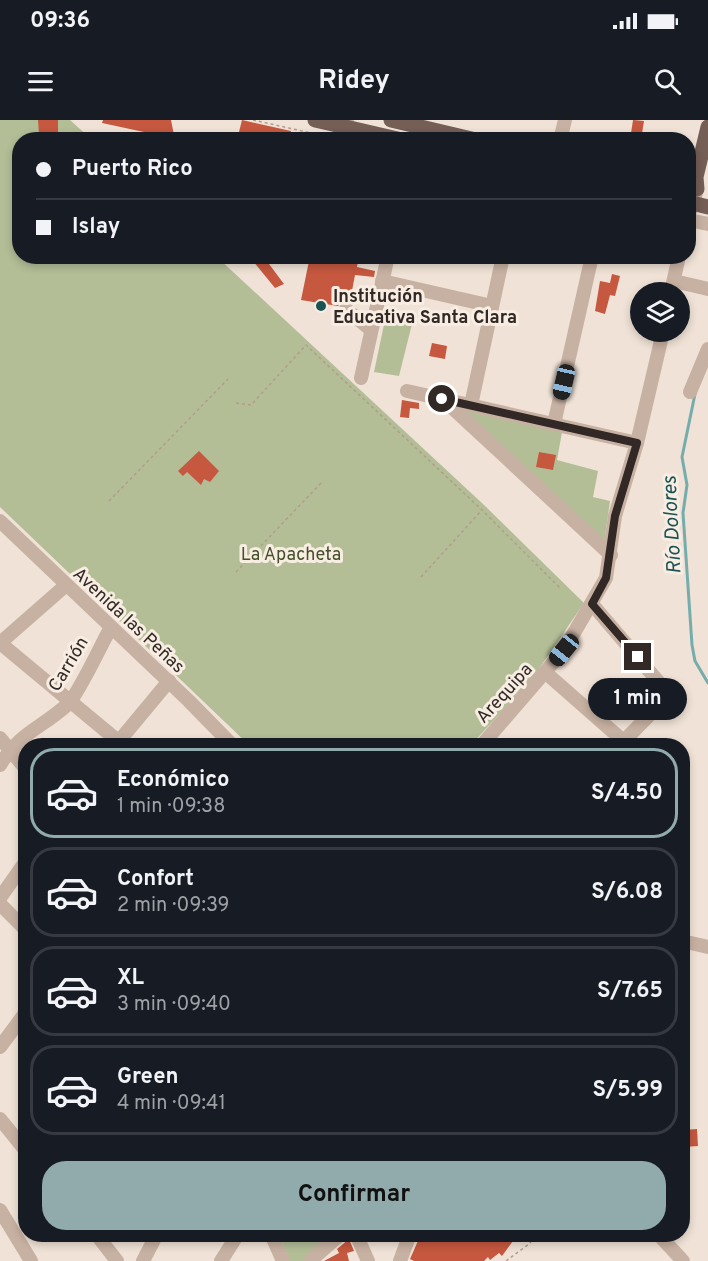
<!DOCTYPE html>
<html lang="es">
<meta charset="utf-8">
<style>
body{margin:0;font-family:Overpass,sans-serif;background:#242831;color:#f1f3f6;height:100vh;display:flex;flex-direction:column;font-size:22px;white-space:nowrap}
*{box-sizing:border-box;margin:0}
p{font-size:20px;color:#9ea1a6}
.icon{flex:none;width:33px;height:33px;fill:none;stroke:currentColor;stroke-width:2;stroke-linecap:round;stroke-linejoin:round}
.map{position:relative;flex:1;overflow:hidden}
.details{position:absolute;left:18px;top:618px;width:672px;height:504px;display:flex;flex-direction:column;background:#171b24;border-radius:24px;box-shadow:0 3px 9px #0003}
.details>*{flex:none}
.hud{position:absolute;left:12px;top:12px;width:684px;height:132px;border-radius:24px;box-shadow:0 3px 9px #0003;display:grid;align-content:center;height:132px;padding:0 24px;background:#171b24}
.fabs{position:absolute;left:630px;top:162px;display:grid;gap:12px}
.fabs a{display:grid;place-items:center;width:60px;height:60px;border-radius:50%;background:#171b24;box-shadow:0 3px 9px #0003;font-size:30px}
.end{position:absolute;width:27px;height:27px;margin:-14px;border:8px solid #322825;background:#fff;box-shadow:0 0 0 3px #fff}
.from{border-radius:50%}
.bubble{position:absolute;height:42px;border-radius:21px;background:#171b24;box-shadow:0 3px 9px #0003;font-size:20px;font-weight:700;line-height:42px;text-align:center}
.car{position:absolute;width:18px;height:36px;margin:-18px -9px;border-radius:8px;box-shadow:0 0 4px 2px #0007;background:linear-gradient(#222 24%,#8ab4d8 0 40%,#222 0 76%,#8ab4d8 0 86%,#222 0)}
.hud b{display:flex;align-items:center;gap:21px;height:57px;font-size:22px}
.hud b+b{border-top:2px solid #363941}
.hud i{width:15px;height:15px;background:#f1f3f6}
ul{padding:10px 0 0;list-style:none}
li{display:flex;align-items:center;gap:18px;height:90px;margin:0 12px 9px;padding:0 12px;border:3px solid #363941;border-radius:24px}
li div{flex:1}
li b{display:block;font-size:22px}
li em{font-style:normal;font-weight:700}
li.selected{border-color:#91abad}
li>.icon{width:54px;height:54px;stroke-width:1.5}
.action{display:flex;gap:12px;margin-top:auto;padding:12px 24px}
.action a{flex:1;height:69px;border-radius:24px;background:#91abad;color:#111;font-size:24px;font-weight:700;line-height:69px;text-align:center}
.status{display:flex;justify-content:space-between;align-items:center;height:42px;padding:0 30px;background:#171b24;direction:ltr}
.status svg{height:16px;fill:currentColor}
header{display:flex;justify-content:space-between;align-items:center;height:78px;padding:0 24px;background:#171b24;font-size:27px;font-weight:700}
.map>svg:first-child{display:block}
.green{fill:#b3be97}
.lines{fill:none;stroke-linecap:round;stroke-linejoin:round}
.stream{stroke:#75acac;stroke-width:3}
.building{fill:#c5583f}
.path{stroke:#b39b8d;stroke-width:1.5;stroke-dasharray:3 3;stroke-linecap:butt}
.minor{stroke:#c7b1a2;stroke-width:14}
.major{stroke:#745e56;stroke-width:15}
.route{stroke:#322825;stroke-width:8}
.poi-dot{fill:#1b5253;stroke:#f8ede2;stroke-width:2}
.labels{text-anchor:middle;stroke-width:6;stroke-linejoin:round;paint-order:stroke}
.poi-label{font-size:18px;font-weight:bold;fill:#322825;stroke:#f8ede2;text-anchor:start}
.park-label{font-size:18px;fill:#445029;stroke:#f8ede2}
.street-label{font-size:18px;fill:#322825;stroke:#f8ede2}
.water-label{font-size:20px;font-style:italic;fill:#1b5253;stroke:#f8ede2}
</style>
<div class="status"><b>09:36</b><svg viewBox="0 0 49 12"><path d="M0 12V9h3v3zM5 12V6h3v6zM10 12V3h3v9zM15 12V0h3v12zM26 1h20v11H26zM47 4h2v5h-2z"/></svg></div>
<header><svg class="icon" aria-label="menu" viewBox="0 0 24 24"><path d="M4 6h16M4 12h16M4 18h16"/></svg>Ridey<svg class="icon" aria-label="search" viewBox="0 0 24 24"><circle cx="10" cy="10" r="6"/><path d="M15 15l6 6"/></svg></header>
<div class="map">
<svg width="708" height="1141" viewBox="0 0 708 1141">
<rect width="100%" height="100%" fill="#f0e2d6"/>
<g class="green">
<polygon points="0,0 70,0 91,19 20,20 20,136 217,137 483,384 584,483 532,559 471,625 249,625 0,387"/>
<polygon points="386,195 413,200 399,256 374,252"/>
<polygon points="452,285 562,312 557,340 598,351 593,377 610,381 604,424"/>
<polygon points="279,1115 332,1115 305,1141 290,1141"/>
</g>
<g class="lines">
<polyline class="stream" points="695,274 682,337 687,365 683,393 692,525 695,541 708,563"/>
</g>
<g class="building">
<polygon points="38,0 58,0 58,12 39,14"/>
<polygon points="103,0 171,0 175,20 143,20 144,12 102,3"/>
<polygon points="242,0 291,11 288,20 237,20"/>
<polygon points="633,0 644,1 641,20 630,20"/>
<polygon points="249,136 263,136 284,164 275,168"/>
<polygon points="310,136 359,136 357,147 375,151 374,157 355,155 350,181 342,181 338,186 301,180"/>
<polygon points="612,154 620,156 615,176 610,175 605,194 595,191 600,161 610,163"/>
<polygon points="432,223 447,226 445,239 429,236"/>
<polygon points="402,280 419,283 419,289 410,288 409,298 400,297"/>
<polygon points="199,331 219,351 210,362 204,359 201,365 187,352 183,356 178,351"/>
<polygon points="539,332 556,335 553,350 536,347"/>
<polygon points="697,1009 698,1026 684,1027 684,1010"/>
<polygon points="684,1036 690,1053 689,1075 682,1074"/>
<polygon points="421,1114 518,1114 502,1136 499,1133 490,1140 488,1137 484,1141 414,1141 410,1139"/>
<polygon points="349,1119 354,1131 347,1133 349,1141 324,1141 339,1133 337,1129"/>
</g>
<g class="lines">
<g class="path">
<polyline points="253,0 329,17"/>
<polyline points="236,283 251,285 306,225 482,390 561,469"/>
<polyline points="109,381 228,259"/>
<polyline points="236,452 321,363"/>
<polyline points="421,457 481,391"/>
<polyline points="506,1141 529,1124 537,1114"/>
</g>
<g class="minor">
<polyline points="347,0 347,17 351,20"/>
<polyline points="560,20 565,0"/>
<polyline points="688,97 696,73"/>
<polyline points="688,100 708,104"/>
<polyline points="382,161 492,186"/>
<polyline points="674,161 708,169"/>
<polyline points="671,172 679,136"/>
<polyline points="346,189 371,210"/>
<polyline points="361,258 388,136"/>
<polyline points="407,271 637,323"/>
<polyline points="690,272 708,229"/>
<polyline points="444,280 611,435"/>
<polyline points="471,285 503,136"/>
<polyline points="554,304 592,136"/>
<polyline points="0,401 189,581 233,626"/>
<polyline points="65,466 0,523 124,626"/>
<polyline points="592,484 668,573 668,576 619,626"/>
<polyline points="546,553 628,625"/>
<polyline points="0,618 26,649"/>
<polyline points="115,626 169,561"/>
<polyline points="481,626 564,530 606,458 615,396 637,323 663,212"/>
<path d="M 0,645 C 20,612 42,608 68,584 C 79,573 102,523 111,507"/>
<polyline points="0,778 26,741"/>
<polyline points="0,784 26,810"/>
<polyline points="682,821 708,827"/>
<polyline points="0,927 26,892"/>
<polyline points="0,999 26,1031"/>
<polyline points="0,1090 31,1141"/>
<polyline points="96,1114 117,1141"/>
<polyline points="271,1114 283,1141"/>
<polyline points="356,1114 368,1141"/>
<polyline points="658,1114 683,1141"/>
<polyline points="143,1141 157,1114"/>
<polyline points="221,1141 238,1114"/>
<polyline points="310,1141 341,1114"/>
<polyline points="400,1141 410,1114"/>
</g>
<g class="major">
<polyline points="315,0 402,20"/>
<polyline points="391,0 476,20"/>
<polyline points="697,69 696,57 708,7"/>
<polyline points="688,82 708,87"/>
</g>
</g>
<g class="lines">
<polyline class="route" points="442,279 637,323 615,396 606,458 592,484 638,537"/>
</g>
<circle class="poi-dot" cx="321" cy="186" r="6"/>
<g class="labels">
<g class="poi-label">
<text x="333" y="182">Institución<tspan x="333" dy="21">Educativa Santa Clara</tspan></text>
</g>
<g class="park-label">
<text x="291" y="440">La Apacheta</text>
</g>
<g class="street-label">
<text transform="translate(129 500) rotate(43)" y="6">Avenida las Peñas</text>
<text transform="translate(68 544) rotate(-59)" y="6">Carrión</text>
<text transform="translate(504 573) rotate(-48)" y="6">Arequipa</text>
</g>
<g class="water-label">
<text transform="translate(671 405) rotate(-93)" y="7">Río Dolores</text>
</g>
</g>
</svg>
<div class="fabs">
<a><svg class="icon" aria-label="layers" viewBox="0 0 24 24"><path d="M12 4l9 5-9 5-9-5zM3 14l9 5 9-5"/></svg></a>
</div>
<i class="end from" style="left:442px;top:279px"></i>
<i class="end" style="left:638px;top:537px"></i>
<div class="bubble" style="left:588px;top:558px;width:99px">1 min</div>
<i class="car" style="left:564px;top:262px;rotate:193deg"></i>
<i class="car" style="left:564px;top:530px;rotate:219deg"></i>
<div class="hud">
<b><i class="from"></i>Puerto Rico</b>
<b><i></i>Islay</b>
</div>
<section class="details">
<ul>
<li class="selected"><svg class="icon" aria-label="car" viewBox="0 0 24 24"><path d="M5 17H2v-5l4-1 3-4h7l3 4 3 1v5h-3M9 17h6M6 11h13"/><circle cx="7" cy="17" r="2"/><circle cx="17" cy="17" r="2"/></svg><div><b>Económico</b><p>1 min · 09:38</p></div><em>S/4.50</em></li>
<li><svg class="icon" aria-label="car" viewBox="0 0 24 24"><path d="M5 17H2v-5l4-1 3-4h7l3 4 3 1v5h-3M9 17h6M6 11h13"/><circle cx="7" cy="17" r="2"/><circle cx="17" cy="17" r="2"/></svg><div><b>Confort</b><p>2 min · 09:39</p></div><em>S/6.08</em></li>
<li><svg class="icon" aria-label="car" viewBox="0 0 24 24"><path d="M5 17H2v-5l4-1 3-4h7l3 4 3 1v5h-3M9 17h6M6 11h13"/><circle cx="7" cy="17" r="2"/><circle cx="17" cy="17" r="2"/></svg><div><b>XL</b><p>3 min · 09:40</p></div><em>S/7.65</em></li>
<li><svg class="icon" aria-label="car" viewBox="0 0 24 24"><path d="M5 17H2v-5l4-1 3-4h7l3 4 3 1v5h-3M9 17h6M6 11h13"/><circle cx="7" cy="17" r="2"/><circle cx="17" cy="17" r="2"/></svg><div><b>Green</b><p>4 min · 09:41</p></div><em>S/5.99</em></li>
</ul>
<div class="action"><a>Confirmar</a></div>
</section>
</div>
